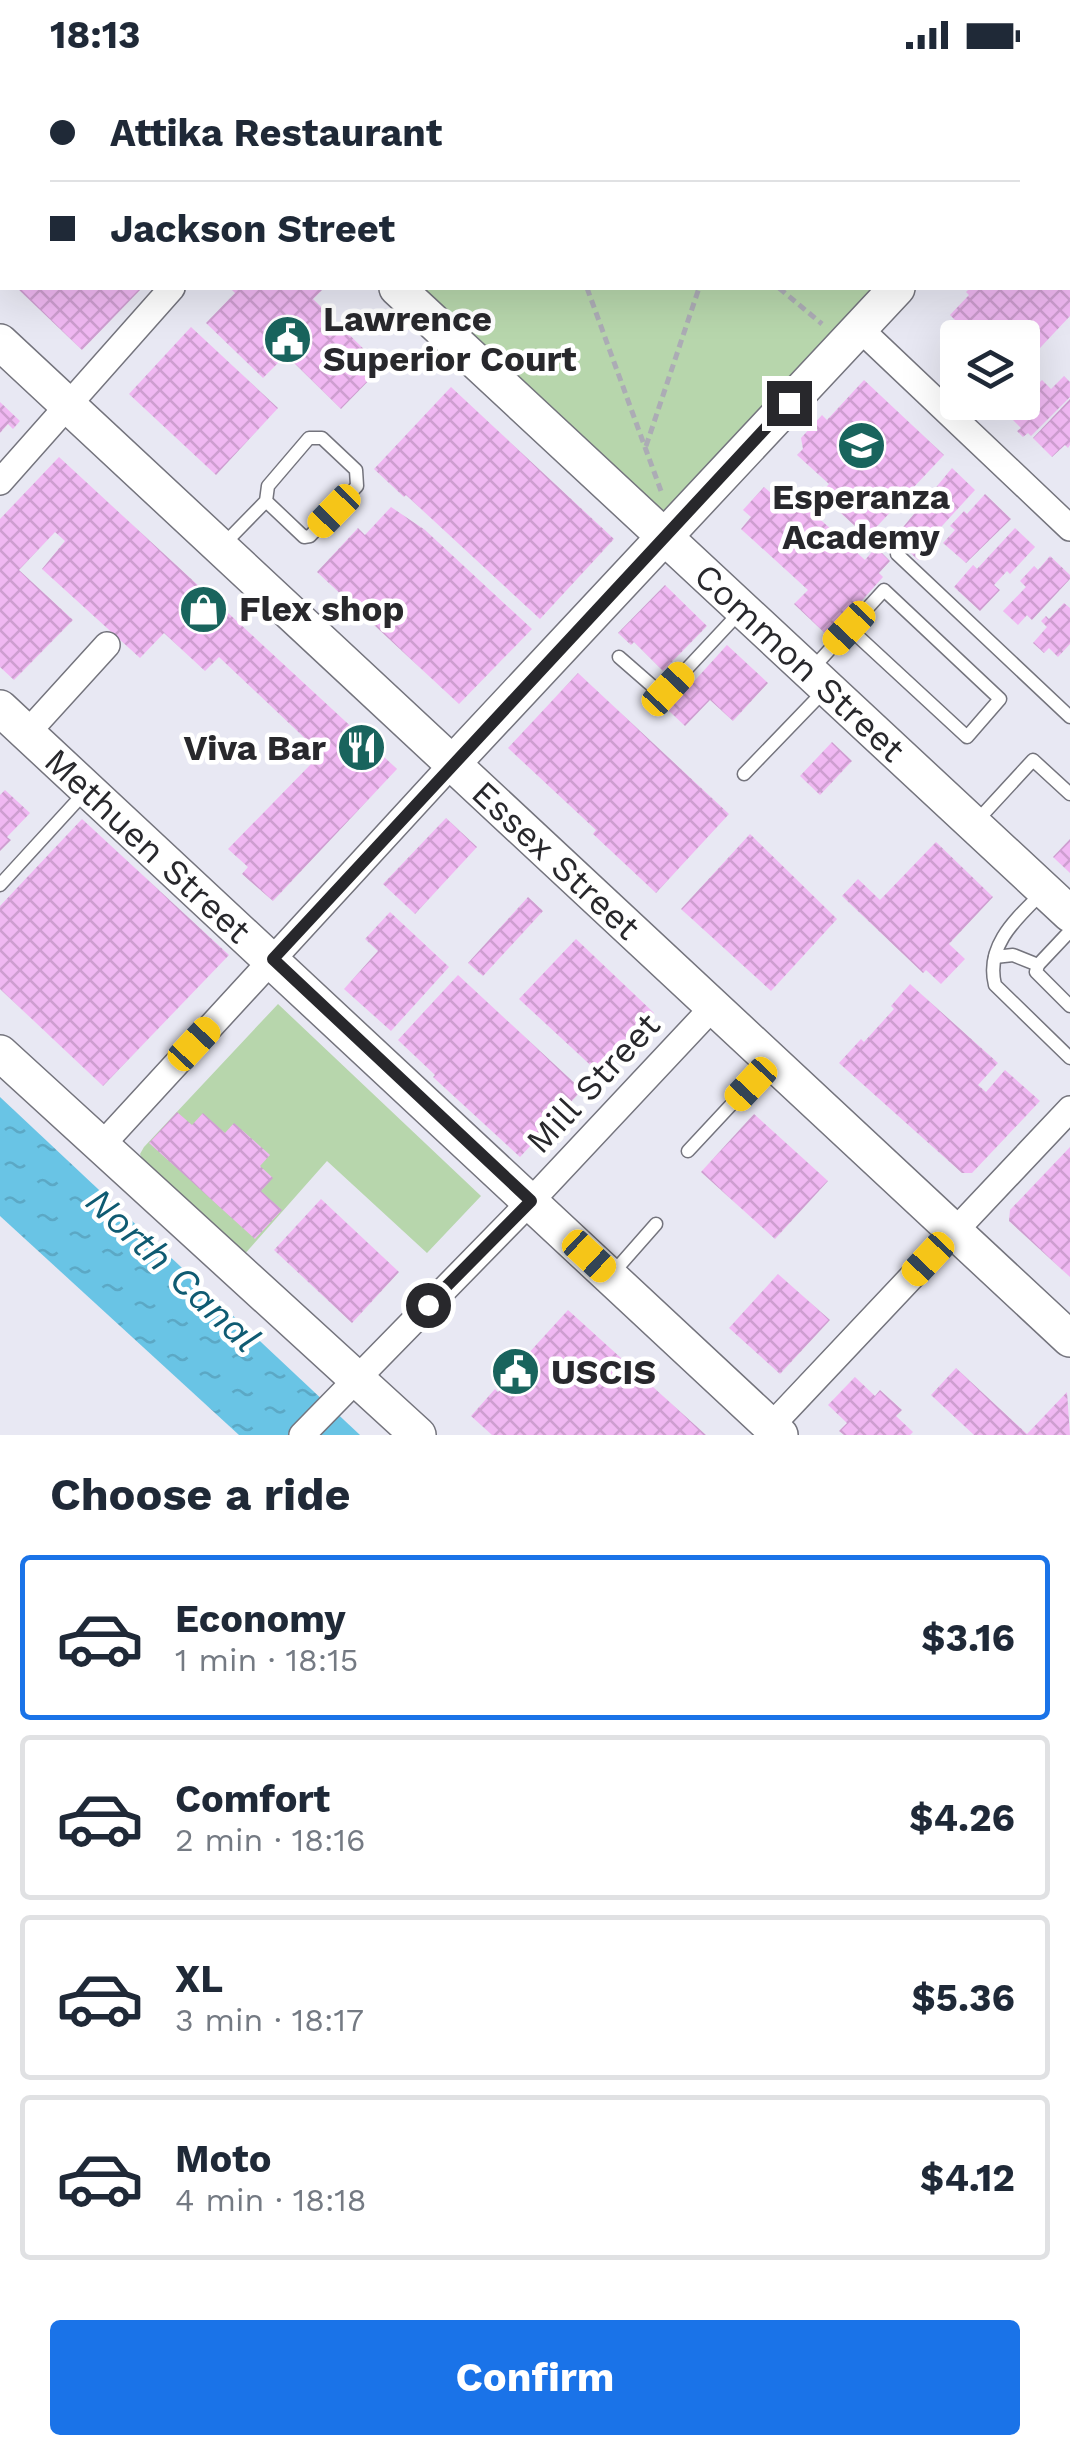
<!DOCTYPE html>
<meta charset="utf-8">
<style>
body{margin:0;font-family:"Work Sans",sans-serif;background:#f6f6f7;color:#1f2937;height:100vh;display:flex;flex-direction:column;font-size:38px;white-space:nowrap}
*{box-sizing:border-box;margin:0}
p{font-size:32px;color:#747a83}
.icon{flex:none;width:55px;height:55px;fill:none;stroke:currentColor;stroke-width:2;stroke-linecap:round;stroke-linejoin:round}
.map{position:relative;height:1365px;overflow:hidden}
.panel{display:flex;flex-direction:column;background:#fff;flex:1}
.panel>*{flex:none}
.guide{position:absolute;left:0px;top:0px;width:1070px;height:220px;box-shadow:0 10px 40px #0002;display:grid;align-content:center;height:220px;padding:0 50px;background:#fff}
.buttons{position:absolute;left:940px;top:250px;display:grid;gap:20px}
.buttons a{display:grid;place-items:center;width:100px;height:100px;border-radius:10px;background:#fff;box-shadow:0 10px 40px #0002;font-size:50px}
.end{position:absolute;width:45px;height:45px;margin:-22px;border:12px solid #28282c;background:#fff;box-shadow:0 0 0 5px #fff}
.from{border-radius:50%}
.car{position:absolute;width:30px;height:60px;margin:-30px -15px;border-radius:12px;box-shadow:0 0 8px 2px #0007;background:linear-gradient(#f5c518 24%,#345 0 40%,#f5c518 0 76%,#345 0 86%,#f5c518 0)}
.guide b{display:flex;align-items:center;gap:35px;height:95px;font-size:38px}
.guide b+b{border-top:2px solid #e0e1e3}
.guide i{width:25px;height:25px;background:#1f2937}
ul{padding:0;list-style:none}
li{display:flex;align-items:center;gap:30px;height:165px;margin:0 20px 15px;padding:0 30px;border:5px solid #e0e1e3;border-radius:10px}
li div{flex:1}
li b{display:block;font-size:38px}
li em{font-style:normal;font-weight:700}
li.active{border-color:#1a73e8}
li>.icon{width:90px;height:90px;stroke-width:1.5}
h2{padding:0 50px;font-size:45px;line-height:120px}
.button{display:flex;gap:20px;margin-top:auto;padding:20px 50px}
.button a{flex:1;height:115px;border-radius:10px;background:#1a73e8;color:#fff;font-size:40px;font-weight:700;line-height:115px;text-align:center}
.status{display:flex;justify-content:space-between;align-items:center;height:70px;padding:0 50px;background:#fff;direction:ltr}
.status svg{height:28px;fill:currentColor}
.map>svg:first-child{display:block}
.park{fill:#b7d6ac}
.water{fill:url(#water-ripples)}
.building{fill:url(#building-cross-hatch)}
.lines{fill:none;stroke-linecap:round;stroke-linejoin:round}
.lane-casing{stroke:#74747d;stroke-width:15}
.street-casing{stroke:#74747d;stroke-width:28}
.secondary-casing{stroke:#74747d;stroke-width:38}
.path{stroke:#acacb5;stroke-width:5;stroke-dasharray:8 5;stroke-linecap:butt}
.lane{stroke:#fff;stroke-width:12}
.street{stroke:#fff;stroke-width:25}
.secondary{stroke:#fff;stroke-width:35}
.route{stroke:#28282c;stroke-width:12}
.labels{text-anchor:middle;stroke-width:9;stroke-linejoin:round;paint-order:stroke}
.poi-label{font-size:35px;font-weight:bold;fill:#28282c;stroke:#fff;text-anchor:start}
.street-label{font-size:35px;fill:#28282c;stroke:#fff}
.water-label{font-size:38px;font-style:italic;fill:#0f5b72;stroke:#fff}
</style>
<div class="status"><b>18:13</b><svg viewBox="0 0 49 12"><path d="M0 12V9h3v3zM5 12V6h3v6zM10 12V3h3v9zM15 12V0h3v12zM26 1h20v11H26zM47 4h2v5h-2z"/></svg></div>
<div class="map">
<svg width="1070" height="1365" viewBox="0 0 1070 1365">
<defs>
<pattern id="water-ripples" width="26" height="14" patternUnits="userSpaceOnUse" patternTransform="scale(2.5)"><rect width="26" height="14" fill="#69c4e5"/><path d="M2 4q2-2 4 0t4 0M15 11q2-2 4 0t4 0" fill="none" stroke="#5ba8c5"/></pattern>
<pattern id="building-cross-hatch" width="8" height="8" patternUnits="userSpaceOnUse" patternTransform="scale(2.5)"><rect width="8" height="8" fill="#f0b8f2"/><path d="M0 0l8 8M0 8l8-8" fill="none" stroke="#ce9ed0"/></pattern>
</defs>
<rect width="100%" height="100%" fill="#e8e8f3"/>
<g class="park">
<polygon points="178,0 1070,0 1070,19 1068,22 1068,2"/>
<polygon points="414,218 881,218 663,447"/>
<polygon points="278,934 481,1126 427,1183 327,1091 243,1186 146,1097 140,1084 144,1077"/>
</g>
<polygon class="water" points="0,1027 360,1365 239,1365 0,1146"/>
<g class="building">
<polygon points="17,218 142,218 82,280"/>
<polygon points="230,218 324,218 313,229 382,297 341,339 286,285 263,308 206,253 235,223"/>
<polygon points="970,218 1070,218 1070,246 1022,297 1022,268 973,268 950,245 969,225 966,222"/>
<polygon points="191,257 278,338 216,405 129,324"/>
<polygon points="1064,306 1070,312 1070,327 1031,366 1028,363 1023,367 1017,361 1021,358 1007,344 1042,310 1051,319"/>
<polygon points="864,310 944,385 867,467 820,424 829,414 797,385 803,379 801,368 822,345 827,350"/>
<polygon points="451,317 614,469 540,549 406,425 404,427 374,399"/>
<polygon points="1070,329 1070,375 1068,378 1065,375 1052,387 1033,368"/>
<polygon points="0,332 20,351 13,359 8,354 0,363"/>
<polygon points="59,387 397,699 273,831 242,804 248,797 228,779 314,691 303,682 311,674 219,587 205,601 164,563 140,588 42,499 65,471 55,462 19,500 73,550 14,610 0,597 0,449"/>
<polygon points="952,398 975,420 930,469 934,472 918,490 899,472 904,466 899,462"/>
<polygon points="780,413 865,490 876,477 890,491 879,503 883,507 829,567 794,534 808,520 741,459 751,447 743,440 764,417 771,423"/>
<polygon points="985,424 1011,449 966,493 943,473 955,460 950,456 964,441 967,444"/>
<polygon points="391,437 425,460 532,559 459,634 317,502 358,458 365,465"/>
<polygon points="1015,458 1035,477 1010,504 1007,501 994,515 1000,520 980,541 954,517 973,495 977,499"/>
<polygon points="1050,486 1070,505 1070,509 1032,550 1027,545 1018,555 1003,541 1026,517 1020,511 1034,496 1038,500"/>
<polygon points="665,515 707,556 663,601 634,572 631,575 618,563"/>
<polygon points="1064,533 1070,538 1070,574 1058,587 1049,578 1044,583 1033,573 1047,557 1041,551 1046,546 1049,549"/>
<polygon points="727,575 768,613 733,651 710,630 685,656 668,640"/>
<polygon points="578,603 729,744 656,823 593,764 596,760 508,678"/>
<polygon points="832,672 852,691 820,725 800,706"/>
<polygon points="5,720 30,743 7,767 11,770 0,781 0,725"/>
<polygon points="446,748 477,777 415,844 383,814"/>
<polygon points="82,749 229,885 103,1016 0,919 0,836"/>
<polygon points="750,764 837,849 771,921 681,839"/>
<polygon points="1070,769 1070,803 1053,787"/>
<polygon points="936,772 993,827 949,874 965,889 941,914 926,900 923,903 842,826 858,809 880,830"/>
<polygon points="528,827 543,841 483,906 468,893"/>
<polygon points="390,842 449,897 391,961 344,919 378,881 365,869"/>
<polygon points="576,869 654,943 599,1003 519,929"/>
<polygon points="458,905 582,1020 520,1087 433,1007 435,1005 398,970"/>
<polygon points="910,914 998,993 978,1015 986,1022 1005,1000 1040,1031 972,1103 962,1103 839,993 861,969 864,972 894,939 891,936"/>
<polygon points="177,1042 192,1055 203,1043 225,1063 234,1053 270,1085 260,1096 273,1108 261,1121 282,1140 255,1169 149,1073"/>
<polygon points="754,1044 828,1111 775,1169 701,1102"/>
<polygon points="1070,1077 1070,1207 1009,1151 1010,1140"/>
<polygon points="321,1129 399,1202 352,1253 274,1180"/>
<polygon points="778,1204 830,1250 780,1304 729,1258"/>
<polygon points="568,1240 706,1365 492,1365 471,1346 495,1319 498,1322 509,1310 506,1308"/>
<polygon points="956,1298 1027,1364 1067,1322 1070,1365 974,1365 931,1325"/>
<polygon points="855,1307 875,1326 880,1320 902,1340 896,1346 913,1362 910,1365 844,1365 839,1361 847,1353 828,1335"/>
</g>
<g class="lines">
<defs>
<g id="lane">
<polyline points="11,0 13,2"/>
<polyline points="27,2 29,0"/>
<polyline points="222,476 266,431 268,416 309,368 322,368 356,400 357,416 310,466 304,467 266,431"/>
<polyline points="897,484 1070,647"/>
<polyline points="619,587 658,621 668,619 740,542"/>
<polyline points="812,599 884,520 1000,629 967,667 849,558"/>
<polyline points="744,704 825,620"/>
<polyline points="975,753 1033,690 1070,724"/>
<polyline points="0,815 86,721"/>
<path d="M 1043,822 C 1017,848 985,875 995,915 L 1070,988"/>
<polyline points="1070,861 1038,895 1036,902 1070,936"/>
<polyline points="995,887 1013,885 1038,895"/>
<polyline points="688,1081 770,993"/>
<polyline points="612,1204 656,1154"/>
</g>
<g id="street">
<polyline points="85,2 87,0"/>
<polyline points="1068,67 1070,70"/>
<polyline points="0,94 2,92"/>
<polyline points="859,258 1070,458"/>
<polyline points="0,412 172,218"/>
<polyline points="27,663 107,575"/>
<polyline points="100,1077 452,694"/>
<polyline points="771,1356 1070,1039"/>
<polyline points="302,1365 531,1131 713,937"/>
</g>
<g id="secondary">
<polyline points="160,0 163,2"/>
<polyline points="1068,35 1070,33"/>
<path id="s1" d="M 397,218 L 1070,844"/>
<path id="s2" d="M 0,272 L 1070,1269"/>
<path id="s3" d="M 0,638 L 780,1365"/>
<polyline points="452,694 897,218"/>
<polyline points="0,983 418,1365"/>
</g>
</defs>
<use href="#lane" class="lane-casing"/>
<use href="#street" class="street-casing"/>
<use href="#secondary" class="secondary-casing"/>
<g class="path">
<polyline points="373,0 376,2"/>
<polyline points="934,0 937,2"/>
<polyline points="267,2 272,0"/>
<polyline points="392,2 394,0"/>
<polyline points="509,2 517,0"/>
<polyline points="769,2 770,0"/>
<polyline points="1004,2 1004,0"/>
<polyline points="587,218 661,421"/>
<polyline points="779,218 822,254"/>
<polyline points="646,376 699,218"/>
</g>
<use href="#lane" class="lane"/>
<use href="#street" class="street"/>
<use href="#secondary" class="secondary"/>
</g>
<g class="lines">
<polyline class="route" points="428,1235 531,1131 273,889 789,333"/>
</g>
<defs>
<symbol id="civic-disc" viewBox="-11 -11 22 22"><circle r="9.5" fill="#19645d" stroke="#fff"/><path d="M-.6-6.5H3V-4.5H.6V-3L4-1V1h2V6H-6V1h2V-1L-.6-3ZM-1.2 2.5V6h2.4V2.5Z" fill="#fff"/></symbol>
<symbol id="school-disc" viewBox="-11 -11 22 22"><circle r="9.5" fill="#19645d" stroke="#fff"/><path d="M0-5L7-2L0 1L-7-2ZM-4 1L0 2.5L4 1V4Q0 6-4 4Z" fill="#fff"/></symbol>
<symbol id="shop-disc" viewBox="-11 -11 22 22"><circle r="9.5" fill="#19645d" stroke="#fff"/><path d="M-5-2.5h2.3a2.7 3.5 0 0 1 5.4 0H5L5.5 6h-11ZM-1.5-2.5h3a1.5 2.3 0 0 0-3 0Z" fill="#fff"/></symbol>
<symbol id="restaurant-disc" viewBox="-11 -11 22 22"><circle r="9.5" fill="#19645d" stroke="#fff"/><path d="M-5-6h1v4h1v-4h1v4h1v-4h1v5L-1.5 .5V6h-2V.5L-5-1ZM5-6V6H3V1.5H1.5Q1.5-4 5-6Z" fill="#fff"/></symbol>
</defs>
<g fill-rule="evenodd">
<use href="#civic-disc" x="260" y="242" width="55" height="55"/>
<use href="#school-disc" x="834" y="348" width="55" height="55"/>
<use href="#shop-disc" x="176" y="512" width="55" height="55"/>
<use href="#restaurant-disc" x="334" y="650" width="55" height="55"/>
<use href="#civic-disc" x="488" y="1274" width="55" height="55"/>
</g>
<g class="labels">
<g class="poi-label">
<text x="323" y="261">Lawrence<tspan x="323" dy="40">Superior Court</tspan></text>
<text x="861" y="439" text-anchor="middle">Esperanza<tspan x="861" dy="40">Academy</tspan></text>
<text x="239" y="551">Flex shop</text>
<text x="326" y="690" text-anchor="end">Viva Bar</text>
<text x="551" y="1314">USCIS</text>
</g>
<g class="street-label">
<text dy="12" stroke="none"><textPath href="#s1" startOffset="550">Common Street</textPath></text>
<text dy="12" stroke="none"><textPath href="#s3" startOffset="202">Methuen Street</textPath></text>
<text dy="12" stroke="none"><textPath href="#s2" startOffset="760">Essex Street</textPath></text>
<text transform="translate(593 1013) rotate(-47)" y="12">Mill Street</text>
</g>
<g class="water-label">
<text transform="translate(173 1200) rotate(43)" y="13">North Canal</text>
</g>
</g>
</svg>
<div class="buttons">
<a><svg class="icon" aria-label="layers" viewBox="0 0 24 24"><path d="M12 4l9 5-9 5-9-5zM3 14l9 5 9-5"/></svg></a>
</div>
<i class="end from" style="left:428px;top:1235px"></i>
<i class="end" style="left:789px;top:333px"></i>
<i class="car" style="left:334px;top:441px;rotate:224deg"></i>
<i class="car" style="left:849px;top:558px;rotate:223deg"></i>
<i class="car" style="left:668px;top:619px;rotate:43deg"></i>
<i class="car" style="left:194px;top:974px;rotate:43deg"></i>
<i class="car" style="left:751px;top:1014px;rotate:223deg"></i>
<i class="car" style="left:589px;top:1186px;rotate:133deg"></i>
<i class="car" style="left:928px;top:1189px;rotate:223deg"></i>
<div class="guide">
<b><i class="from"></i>Attika Restaurant</b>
<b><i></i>Jackson Street</b>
</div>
</div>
<section class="panel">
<h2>Choose a ride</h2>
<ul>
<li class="active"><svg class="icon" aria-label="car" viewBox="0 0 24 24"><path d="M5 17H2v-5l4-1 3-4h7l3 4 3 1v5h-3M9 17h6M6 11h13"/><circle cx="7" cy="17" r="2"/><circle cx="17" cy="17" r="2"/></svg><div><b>Economy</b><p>1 min · 18:15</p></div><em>$3.16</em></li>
<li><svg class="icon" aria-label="car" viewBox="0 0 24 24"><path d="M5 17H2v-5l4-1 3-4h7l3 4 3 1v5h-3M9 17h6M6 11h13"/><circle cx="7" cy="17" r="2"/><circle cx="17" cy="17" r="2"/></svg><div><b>Comfort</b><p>2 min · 18:16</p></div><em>$4.26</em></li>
<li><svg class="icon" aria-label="car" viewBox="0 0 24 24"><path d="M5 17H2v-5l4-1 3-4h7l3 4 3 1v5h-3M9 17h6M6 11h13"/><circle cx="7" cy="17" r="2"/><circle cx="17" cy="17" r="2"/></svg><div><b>XL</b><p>3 min · 18:17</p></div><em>$5.36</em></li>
<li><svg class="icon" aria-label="car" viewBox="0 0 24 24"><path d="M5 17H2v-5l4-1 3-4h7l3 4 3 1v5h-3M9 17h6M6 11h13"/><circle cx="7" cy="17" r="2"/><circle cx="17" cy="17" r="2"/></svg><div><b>Moto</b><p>4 min · 18:18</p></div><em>$4.12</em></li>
</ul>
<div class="button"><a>Confirm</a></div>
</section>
